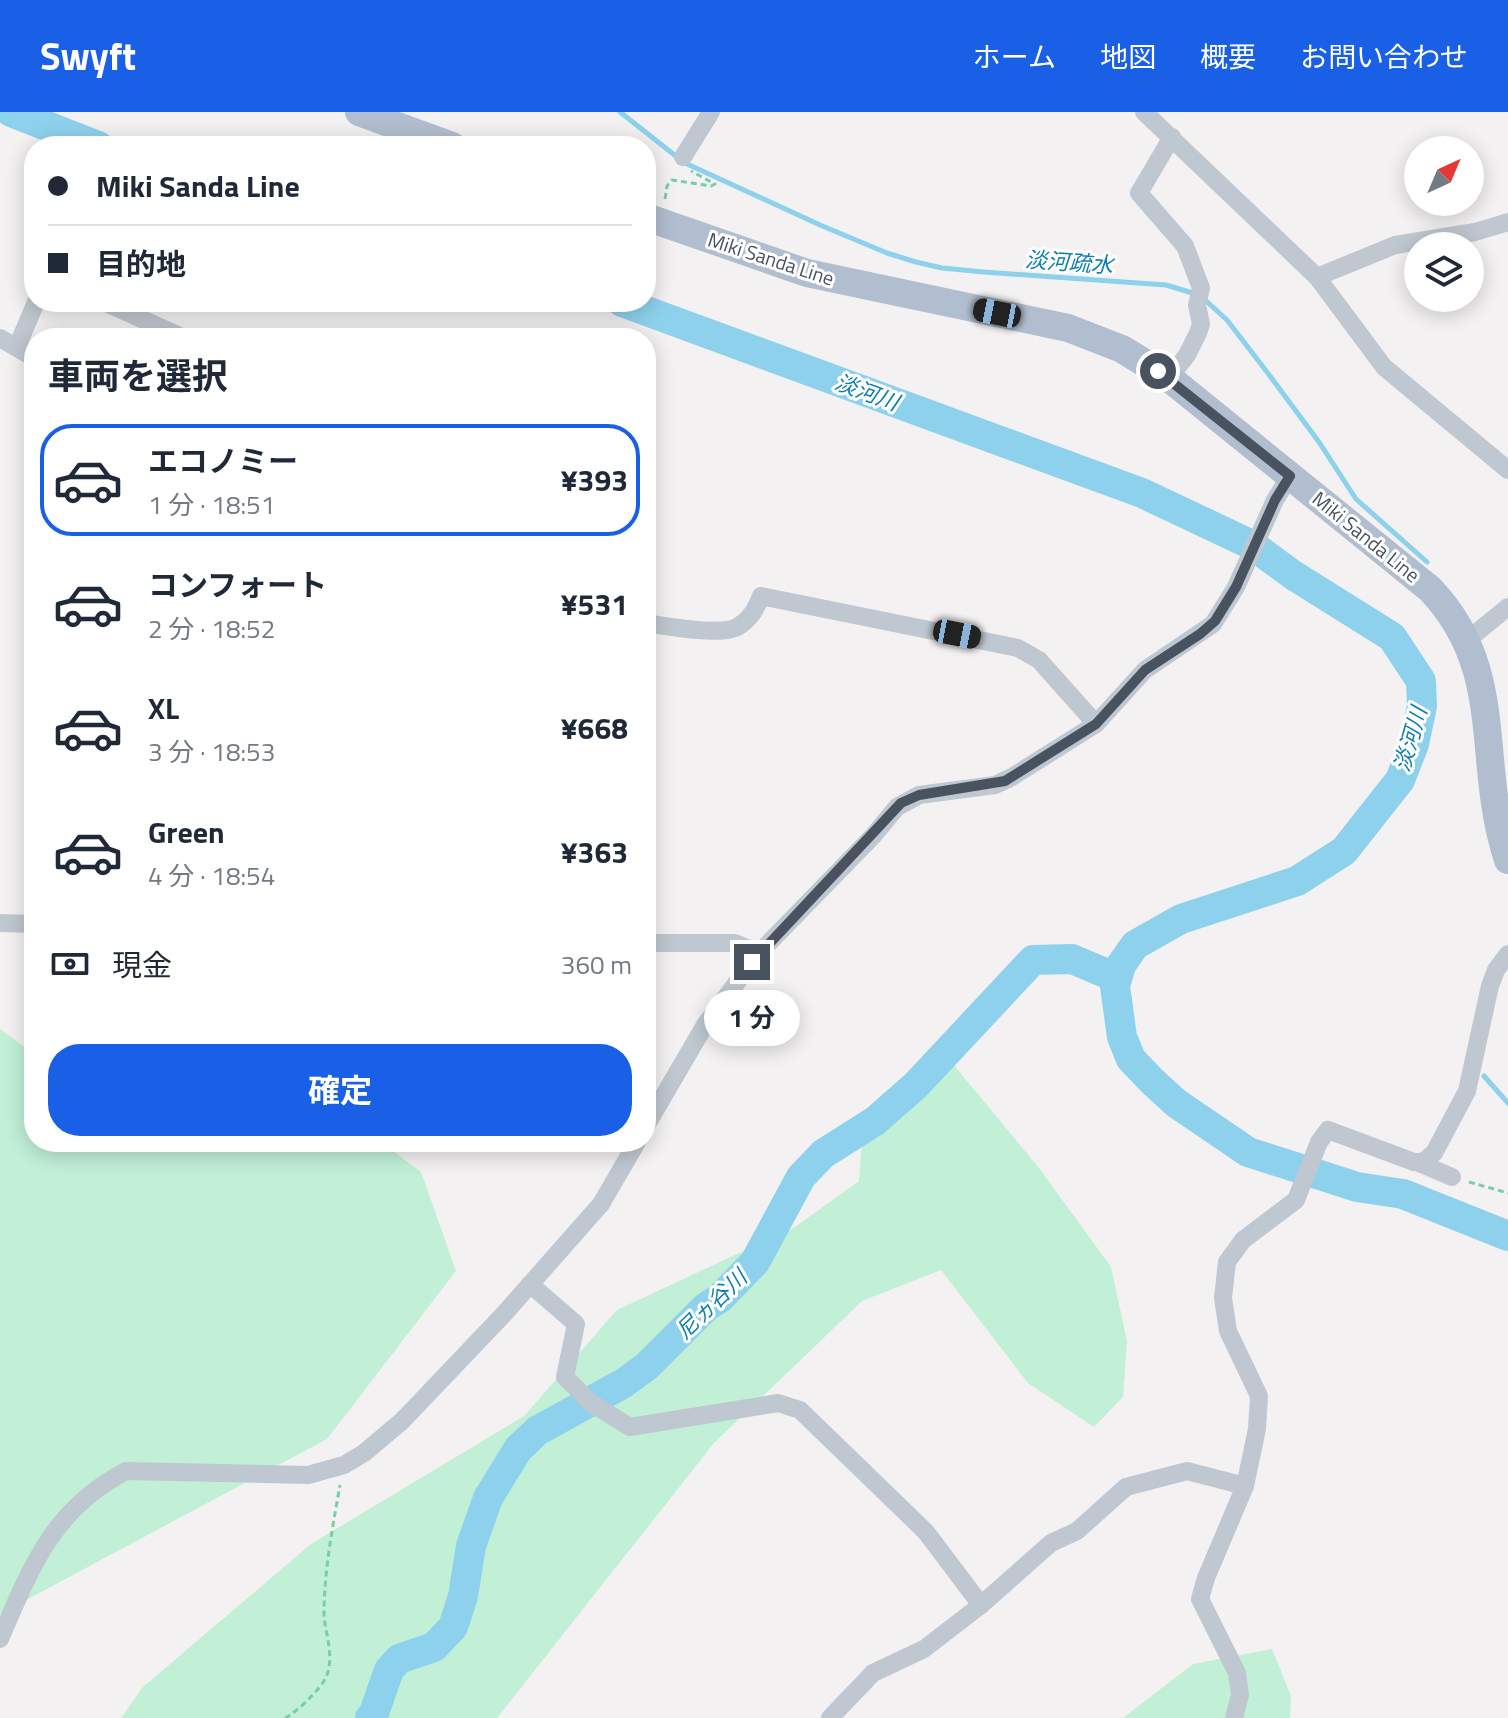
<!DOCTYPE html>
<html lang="ja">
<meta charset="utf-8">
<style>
body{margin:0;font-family:"Titillium Web","Noto Sans JP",sans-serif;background:#f6f6f7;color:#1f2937;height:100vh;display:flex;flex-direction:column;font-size:30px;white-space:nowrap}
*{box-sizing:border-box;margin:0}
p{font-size:26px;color:#747a83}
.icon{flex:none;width:44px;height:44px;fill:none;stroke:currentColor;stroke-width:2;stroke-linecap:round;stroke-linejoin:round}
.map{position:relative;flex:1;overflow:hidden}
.side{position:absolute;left:24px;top:216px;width:632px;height:824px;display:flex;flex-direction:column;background:#fff;border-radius:32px;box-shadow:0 4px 20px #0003}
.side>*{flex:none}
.top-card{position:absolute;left:24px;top:24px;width:632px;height:176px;border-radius:32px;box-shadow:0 4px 20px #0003;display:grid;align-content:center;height:176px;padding:0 24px;background:#fff}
.needle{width:52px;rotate:44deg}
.tools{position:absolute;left:1404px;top:24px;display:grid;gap:16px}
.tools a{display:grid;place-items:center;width:80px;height:80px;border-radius:50%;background:#fff;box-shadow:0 4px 20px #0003;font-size:40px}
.end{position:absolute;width:36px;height:36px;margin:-18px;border:10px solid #49525f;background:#fff;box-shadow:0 0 0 4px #fff}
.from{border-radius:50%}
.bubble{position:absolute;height:56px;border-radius:28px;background:#fff;box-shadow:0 4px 20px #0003;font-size:26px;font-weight:700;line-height:56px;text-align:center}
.car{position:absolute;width:24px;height:48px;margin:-24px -12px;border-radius:10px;box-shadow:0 0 6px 2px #0007;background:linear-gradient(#222 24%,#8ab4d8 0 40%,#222 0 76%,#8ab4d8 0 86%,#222 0)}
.top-card b{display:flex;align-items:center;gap:28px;height:76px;font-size:30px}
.top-card b+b{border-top:2px solid #e0e1e3}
.top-card i{width:20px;height:20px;background:#1f2937}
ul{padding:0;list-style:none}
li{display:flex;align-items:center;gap:24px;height:112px;margin:0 16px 12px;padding:0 8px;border:4px solid transparent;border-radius:32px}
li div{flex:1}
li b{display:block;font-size:30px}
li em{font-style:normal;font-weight:700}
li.selected{border-color:#1960e6}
li>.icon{width:72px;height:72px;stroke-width:1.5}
h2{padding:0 24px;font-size:36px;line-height:96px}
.pay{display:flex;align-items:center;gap:20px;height:88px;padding:0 24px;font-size:30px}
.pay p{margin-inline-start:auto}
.cta{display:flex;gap:16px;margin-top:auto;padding:16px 24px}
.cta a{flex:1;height:92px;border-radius:32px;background:#1960e6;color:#fff;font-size:32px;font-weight:700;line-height:92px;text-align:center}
header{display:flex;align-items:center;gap:48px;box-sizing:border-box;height:112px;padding:0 40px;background:#1960e6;color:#fff}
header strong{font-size:38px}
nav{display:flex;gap:44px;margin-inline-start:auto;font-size:28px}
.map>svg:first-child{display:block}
.green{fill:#c1f0d7}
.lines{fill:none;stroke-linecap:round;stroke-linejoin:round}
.stream{stroke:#8ed1ed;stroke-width:5}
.river{stroke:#8ed1ed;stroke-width:30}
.path{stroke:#78ceab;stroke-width:3;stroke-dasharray:6 4;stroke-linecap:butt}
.street{stroke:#bfc7d0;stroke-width:18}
.primary{stroke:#b1becf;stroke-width:28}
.route{stroke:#49525f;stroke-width:10}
.labels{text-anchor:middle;stroke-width:6;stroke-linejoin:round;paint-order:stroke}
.street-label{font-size:20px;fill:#49525f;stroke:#fff}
.water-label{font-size:22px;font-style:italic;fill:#0c7eaf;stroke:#fff}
</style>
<header>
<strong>Swyft</strong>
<nav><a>ホーム</a><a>地図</a><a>概要</a><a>お問い合わせ</a></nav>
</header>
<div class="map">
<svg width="1508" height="1606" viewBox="0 0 1508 1606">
<rect width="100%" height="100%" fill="#f3f1f1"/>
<g class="green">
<polygon points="0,917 34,942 34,1030 381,1030 421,1060 456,1159 327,1327 0,1502"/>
<polygon points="953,952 1039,1056 1111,1155 1127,1229 1123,1285 1094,1315 1028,1271 941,1158 862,1189 714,1331 497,1606 121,1606 143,1575 311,1432 524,1304 617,1198 795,1115 859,1069 864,1004"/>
<polygon points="1272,1537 1291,1584 1290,1606 1123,1606 1193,1552"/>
</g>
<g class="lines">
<g class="stream">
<polyline points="620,0 677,45"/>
<polyline points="685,51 820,113 887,141 916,150 942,156 984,160 1166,173 1196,182"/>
<polyline points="1204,187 1227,208 1267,260 1319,330 1356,387 1427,450"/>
<polyline points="1484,964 1508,991"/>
</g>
<g class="river">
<polyline points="11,0 98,34"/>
<polyline points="622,190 1142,381 1252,433 1293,463 1392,525 1421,569 1422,594 1414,632 1400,668 1344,739 1297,769 1181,807 1135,833 1121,853 1115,874 1122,925 1131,947 1152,969 1176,991 1248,1040 1357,1075 1403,1082 1508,1124"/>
<polyline points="370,1606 374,1601 389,1558 399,1547 434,1535 453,1515 463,1484 471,1434 488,1386 518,1337 537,1319 624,1271 647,1254 706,1195 720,1186 755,1150 801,1065 823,1042 875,1009 916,973 1033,848 1072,847 1117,866"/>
</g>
<g class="path">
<polyline points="665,87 667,74 672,68 711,74 715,72 691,59"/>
<polyline points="1469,1070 1508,1081"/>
<path d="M 285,1606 C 296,1601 323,1575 327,1563 C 335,1540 323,1518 324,1496 C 325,1454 333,1413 340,1373"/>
</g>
<g class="street">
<polyline points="1144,0 1317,165 1384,255 1508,358"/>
<polyline points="683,45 711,0"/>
<polyline points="1317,165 1395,133 1475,120 1508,110"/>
<polyline points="104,190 184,226"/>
<polyline points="0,226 34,246"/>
<polyline points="17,235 36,190"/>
<polyline points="1169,266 1187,243 1198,221 1201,212 1197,193 1201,176 1185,134 1139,81 1172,25"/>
<path d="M 646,511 C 666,514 723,525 739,514 C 751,506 756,497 761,484 L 1018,536 L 1039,548 L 1096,612"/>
<polyline points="1470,526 1508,495"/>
<polyline points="0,811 34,812"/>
<polyline points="646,831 735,831 759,841"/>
<polyline points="646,1014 705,913 759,841 873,724 897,695 919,683 995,673 1012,665 1096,612 1145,558 1213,512 1236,475 1275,388 1290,364"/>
<polyline points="1419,1051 1452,1065"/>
<polyline points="530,1172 576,1212 565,1265 591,1291 630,1315 778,1291 800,1298 926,1420 981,1493"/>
<path d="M 0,1527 C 31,1455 53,1397 126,1359 L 308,1363 L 344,1353 L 364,1341 L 402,1309 L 504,1202 L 601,1092 L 637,1030"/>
<polyline points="830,1606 873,1561 924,1537 981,1493 1051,1431 1077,1419 1126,1375 1187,1359 1245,1374"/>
<polyline points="1234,1606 1240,1583 1237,1561 1200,1487 1206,1466 1245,1374 1257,1317 1259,1284 1228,1219 1223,1186 1227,1150 1243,1128 1296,1088 1319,1030 1328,1018 1414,1050 1423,1050 1434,1041 1467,979 1490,874 1496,858 1508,842"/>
</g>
<g class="primary">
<polyline points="359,0 452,34"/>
<path d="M 646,105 L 807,161 L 1068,216 L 1122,237 L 1169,266 L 1430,477 C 1508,559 1475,648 1508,748"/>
</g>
</g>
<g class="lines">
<polyline class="route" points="752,850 901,691 919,683 1005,669 1096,612 1145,558 1200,522 1215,509 1236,475 1275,388 1290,364 1158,259"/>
</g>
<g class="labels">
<g class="street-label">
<text transform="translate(771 147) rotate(18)" y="7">Miki Sanda Line</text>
<text transform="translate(1366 425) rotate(39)" y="7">Miki Sanda Line</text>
</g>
<g class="water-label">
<text transform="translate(1069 150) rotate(4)" y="8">淡河疏水</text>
<text transform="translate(867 280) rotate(20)" y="8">淡河川</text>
<text transform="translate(1410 627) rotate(-74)" y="8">淡河川</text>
<text transform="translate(711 1192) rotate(-44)" y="8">尼ヵ谷川</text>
</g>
</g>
</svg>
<div class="tools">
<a><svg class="needle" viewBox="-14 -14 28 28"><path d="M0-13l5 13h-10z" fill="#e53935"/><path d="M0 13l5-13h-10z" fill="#747a83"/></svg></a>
<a><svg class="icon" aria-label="layers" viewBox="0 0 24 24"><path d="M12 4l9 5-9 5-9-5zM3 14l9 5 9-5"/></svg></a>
</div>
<i class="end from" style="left:1158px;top:259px"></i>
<i class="end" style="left:752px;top:850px"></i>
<div class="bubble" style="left:704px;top:878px;width:96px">1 分</div>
<i class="car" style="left:997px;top:201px;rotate:281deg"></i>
<i class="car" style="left:957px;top:522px;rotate:101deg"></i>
<div class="top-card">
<b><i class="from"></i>Miki Sanda Line</b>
<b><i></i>目的地</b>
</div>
<section class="side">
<h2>車両を選択</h2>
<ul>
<li class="selected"><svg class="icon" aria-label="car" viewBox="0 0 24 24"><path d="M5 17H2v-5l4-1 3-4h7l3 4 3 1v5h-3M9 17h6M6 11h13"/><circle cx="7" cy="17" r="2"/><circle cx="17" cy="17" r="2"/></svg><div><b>エコノミー</b><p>1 分 · 18:51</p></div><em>¥393</em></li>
<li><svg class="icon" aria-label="car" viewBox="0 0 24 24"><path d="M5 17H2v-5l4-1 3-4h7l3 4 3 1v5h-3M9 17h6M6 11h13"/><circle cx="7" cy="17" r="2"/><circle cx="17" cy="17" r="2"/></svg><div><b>コンフォート</b><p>2 分 · 18:52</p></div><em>¥531</em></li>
<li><svg class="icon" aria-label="car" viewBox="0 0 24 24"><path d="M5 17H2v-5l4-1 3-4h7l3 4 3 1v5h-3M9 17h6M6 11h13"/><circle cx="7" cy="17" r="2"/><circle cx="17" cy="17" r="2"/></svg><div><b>XL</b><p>3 分 · 18:53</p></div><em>¥668</em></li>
<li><svg class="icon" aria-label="car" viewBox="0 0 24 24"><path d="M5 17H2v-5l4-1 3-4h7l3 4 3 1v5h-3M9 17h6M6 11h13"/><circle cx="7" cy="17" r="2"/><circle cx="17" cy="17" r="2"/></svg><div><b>Green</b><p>4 分 · 18:54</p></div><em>¥363</em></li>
</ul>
<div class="pay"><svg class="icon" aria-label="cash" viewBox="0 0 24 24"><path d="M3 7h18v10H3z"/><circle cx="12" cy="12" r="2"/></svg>現金<p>360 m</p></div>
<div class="cta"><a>確定</a></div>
</section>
</div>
